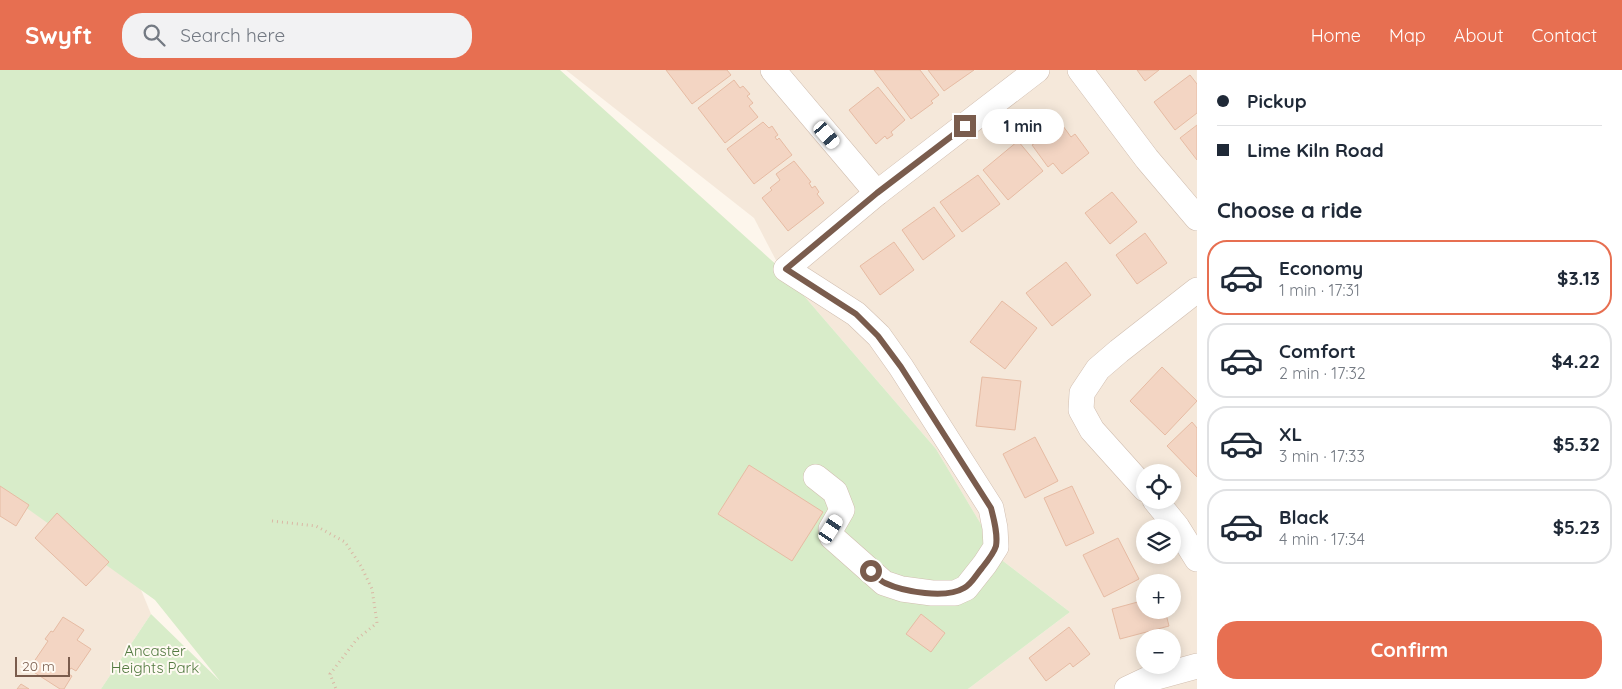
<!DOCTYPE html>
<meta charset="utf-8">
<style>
body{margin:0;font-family:Quicksand,sans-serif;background:#f2f2f3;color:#1f2937;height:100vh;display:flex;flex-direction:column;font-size:19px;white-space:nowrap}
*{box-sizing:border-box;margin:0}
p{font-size:16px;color:#747a83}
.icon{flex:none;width:28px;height:28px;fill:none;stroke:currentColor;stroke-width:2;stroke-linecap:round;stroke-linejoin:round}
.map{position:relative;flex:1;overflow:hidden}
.panel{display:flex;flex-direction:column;background:#fff;width:425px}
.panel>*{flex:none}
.guide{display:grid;align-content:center;height:110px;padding:0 20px;background:#fff}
.buttons{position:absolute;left:1136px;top:394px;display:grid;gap:10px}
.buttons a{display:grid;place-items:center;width:45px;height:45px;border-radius:50%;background:#fff;box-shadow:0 2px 12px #0003;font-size:25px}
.scale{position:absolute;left:15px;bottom:12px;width:55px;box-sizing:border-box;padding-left:5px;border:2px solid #7a5c4d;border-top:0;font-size:14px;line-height:18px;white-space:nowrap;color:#7a5c4d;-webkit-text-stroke:4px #fffaf3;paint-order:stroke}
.end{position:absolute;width:22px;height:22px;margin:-11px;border:6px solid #7a5c4d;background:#fff;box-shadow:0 0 0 2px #fff}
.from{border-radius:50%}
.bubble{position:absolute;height:35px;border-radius:18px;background:#fff;box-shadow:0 2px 12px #0003;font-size:16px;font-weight:700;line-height:35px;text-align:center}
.car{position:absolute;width:15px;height:30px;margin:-15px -8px;border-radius:6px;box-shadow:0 0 4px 1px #0007;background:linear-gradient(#fff 24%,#345 0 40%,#fff 0 76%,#345 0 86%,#fff 0)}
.guide b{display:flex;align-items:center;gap:18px;height:48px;font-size:19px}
.guide b+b{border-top:1px solid #e0e1e3}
.guide i{width:12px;height:12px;background:#1f2937}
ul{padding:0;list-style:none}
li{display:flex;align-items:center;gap:15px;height:75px;margin:0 10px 8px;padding:0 10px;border:2px solid #e0e1e3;border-radius:20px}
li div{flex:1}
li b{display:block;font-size:19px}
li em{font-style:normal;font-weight:700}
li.selected{border-color:#e76f51}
li>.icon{width:45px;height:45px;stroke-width:1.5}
h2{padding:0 20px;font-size:22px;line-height:60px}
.cta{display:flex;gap:10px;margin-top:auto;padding:10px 20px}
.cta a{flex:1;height:58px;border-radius:20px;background:#e76f51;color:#fff;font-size:20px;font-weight:700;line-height:58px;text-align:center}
header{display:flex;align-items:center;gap:30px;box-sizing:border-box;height:70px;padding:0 25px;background:#e76f51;color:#fff}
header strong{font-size:24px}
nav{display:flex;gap:28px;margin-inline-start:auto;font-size:18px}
.search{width:350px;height:45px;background:#f2f2f3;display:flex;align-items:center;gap:12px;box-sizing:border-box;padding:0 18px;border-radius:20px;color:#747a83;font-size:19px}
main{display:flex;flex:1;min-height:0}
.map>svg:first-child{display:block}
.residential{fill:#f5e8da;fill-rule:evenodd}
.green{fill:#d8ecc9}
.building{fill:#f3d5c3;stroke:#e6bba3}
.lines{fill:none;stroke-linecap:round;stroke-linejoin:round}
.minor-casing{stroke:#d1beb0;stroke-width:26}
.path{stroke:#d9b8a5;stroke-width:3;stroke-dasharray:1 4;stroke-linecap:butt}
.minor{stroke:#fff;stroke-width:25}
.route{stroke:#7a5c4d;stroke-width:6}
.labels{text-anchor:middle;stroke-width:4;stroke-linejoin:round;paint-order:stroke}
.park-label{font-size:15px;fill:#537a41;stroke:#fffaf3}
</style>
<header>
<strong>Swyft</strong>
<div class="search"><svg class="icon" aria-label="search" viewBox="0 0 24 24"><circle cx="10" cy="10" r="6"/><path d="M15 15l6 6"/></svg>Search here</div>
<nav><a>Home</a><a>Map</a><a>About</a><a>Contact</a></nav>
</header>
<main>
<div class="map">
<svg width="1197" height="619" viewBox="0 0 1197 619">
<rect width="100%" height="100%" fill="#fdf6ec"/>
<g class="residential">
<path d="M 566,0 L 1197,0 L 1197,619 L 968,619 L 1070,542 L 1003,491 L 936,379 L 780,198 L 754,148 ZM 1145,402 L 1172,402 L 1172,430 L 1145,430 ZM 1145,458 L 1172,458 L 1172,485 L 1145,485 ZM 1145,512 L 1172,512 L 1172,540 L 1145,540 ZM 1145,568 L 1172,568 L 1172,595 L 1145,595 Z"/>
<polygon points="0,409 137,510 151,544 101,619 0,619"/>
</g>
<polygon class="green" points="0,0 560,0 780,198 936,379 1003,491 1070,542 968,619 101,619 151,544 220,611 155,530 0,419"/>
<g class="building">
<polygon points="666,0 727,0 731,5 692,34"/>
<polygon points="874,0 920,0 939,25 931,31 933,33 911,49"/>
<polygon points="928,0 974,0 944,21"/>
<polygon points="1137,0 1159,0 1145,11"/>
<polygon points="1190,5 1197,14 1197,43 1175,60 1154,32"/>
<polygon points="734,10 740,18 743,16 750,24 747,26 753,33 749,36 758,47 725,73 698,38"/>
<polygon points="878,17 905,50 891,62 893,65 887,69 885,66 876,74 849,40"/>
<polygon points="1055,45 1071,67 1075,64 1089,83 1062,104 1053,93 1048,97 1032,75 1040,70 1034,61"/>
<polygon points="763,52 769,58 772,56 778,65 775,67 777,70 779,68 792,85 754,114 727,79"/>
<polygon points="1197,55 1197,90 1180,68"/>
<polygon points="1018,71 1043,101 1008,130 983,100"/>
<polygon points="794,91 811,112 809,113 812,118 815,116 819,122 817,124 824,133 788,161 762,128 772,120 770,118 780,110 776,104"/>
<polygon points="978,105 1000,134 962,162 940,132"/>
<polygon points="1112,122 1137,152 1110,174 1085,143"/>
<polygon points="934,137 955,166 923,190 902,160"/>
<polygon points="1145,163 1167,193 1137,214 1116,185"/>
<polygon points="894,172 914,200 880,225 860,196"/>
<polygon points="1066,192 1091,225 1052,256 1026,223"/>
<polygon points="1002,231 1037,258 1005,299 970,272"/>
<polygon points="1162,297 1197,331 1165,365 1130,331"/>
<polygon points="982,307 1021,311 1015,360 976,356"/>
<polygon points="1192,352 1197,358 1197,407 1167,376"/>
<polygon points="1035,367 1058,411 1025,428 1003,384"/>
<polygon points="749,395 823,442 792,491 718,444"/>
<polygon points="0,416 29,435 16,456 0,446"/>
<polygon points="1072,416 1094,463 1066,476 1044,428"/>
<polygon points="57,443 109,492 86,516 35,468"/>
<polygon points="1118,468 1139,509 1104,527 1083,485"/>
<polygon points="1145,530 1145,540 1165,540 1169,556 1120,569 1112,539"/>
<polygon points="921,544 945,563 931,582 906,564"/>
<polygon points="63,547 84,560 77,570 91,579 76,601 71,598 67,603 72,606 64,619 60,619 29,599 48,571 45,569 51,561 53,562"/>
<polygon points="1069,557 1090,584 1073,597 1070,593 1046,611 1029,588"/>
<polygon points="21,614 29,619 17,619"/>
</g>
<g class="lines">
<defs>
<g id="minor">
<polyline points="773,0 877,123"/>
<polyline points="1080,0 1147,89 1197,148"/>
<polyline points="816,407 835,422 842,440 831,459 832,467 884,513 902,519 932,523 955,523 966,518 985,494 996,477 995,458 991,438 901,297 879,266 856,244 786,199 877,123 1037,0"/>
<polyline points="1145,419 1092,360 1081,340 1082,323 1098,299 1119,281 1197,220"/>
<polyline points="1155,430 1177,457 1197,489"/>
<polyline points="1127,619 1146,610 1197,596"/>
</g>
</defs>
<use href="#minor" class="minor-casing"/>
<polyline class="path" points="272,451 316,456 345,472 361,496 372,519 377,553 357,569 330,604 336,619"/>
<use href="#minor" class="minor"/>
</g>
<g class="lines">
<path class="route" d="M 871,501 C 875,505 880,511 885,513 C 904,522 946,529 964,518 C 971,515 976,505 982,498 C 986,493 994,483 996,476 C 998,464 994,450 991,438 L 901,297 L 878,266 L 856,244 L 786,199 L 877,123 L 965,56"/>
</g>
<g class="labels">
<g class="park-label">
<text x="155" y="586">Ancaster<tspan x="155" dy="17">Heights Park</tspan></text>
</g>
</g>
</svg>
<div class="buttons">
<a><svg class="icon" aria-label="locate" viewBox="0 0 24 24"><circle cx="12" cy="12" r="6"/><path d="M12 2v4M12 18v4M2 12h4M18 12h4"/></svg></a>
<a><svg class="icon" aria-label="layers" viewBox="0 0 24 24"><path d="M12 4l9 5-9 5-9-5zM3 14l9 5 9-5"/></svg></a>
<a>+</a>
<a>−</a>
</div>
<div class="scale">20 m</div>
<i class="end from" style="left:871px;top:501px"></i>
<i class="end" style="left:965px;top:56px"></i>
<div class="bubble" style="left:982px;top:39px;width:82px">1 min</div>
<i class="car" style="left:827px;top:65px;rotate:139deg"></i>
<i class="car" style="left:831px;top:459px;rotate:33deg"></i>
</div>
<section class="panel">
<div class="guide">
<b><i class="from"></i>Pickup</b>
<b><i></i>Lime Kiln Road</b>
</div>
<h2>Choose a ride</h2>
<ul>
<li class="selected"><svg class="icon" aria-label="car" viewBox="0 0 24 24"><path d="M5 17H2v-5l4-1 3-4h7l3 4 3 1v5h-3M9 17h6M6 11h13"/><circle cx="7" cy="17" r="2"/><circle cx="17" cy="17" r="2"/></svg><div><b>Economy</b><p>1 min · 17:31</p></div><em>$3.13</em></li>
<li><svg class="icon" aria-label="car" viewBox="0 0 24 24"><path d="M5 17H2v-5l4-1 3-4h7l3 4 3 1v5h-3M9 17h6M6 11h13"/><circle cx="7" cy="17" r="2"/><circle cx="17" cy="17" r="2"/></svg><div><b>Comfort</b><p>2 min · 17:32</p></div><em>$4.22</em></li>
<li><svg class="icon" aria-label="car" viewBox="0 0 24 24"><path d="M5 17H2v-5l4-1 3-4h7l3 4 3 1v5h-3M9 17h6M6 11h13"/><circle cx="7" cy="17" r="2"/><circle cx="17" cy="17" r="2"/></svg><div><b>XL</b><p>3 min · 17:33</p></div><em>$5.32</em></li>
<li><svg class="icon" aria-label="car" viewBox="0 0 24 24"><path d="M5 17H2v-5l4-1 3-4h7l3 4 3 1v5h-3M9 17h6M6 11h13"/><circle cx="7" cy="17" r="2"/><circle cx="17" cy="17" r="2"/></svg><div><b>Black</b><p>4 min · 17:34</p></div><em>$5.23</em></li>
</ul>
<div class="cta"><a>Confirm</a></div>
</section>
</main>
